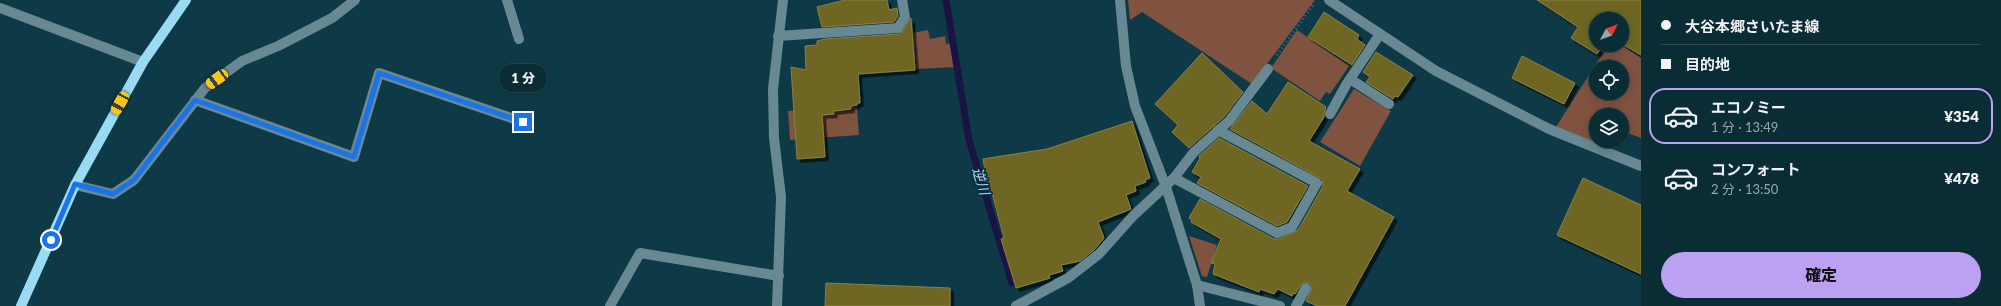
<!DOCTYPE html>
<html lang="ja">
<meta charset="utf-8">
<style>
body{margin:0;font-family:Lato,"Noto Sans JP",sans-serif;background:#183841;color:#f1f3f6;height:100vh;display:flex;flex-direction:column;font-size:15px;white-space:nowrap}
*{box-sizing:border-box;margin:0}
p{font-size:13px;color:#99a7ad}
.icon{flex:none;width:22px;height:22px;fill:none;stroke:currentColor;stroke-width:2;stroke-linecap:round;stroke-linejoin:round}
.map{position:relative;flex:1;overflow:hidden}
.drawer{display:flex;flex-direction:column;background:#0a2c35;width:360px}
.drawer>*{flex:none}
.guide{display:grid;align-content:center;height:88px;padding:0 20px;background:#0a2c35}
.needle{width:26px;rotate:49deg}
.fabs{position:absolute;left:1589px;top:12px;display:grid;gap:8px}
.fabs a{display:grid;place-items:center;width:40px;height:40px;border-radius:50%;background:#0a2c35;box-shadow:0 2px 10px #0003,0 0 0 1px #2a4850;font-size:20px}
.end{position:absolute;width:18px;height:18px;margin:-9px;border:5px solid #1a73e8;background:#fff;box-shadow:0 0 0 2px #fff}
.from{border-radius:50%}
.bubble{position:absolute;height:28px;border-radius:14px;background:#0a2c35;box-shadow:0 2px 10px #0003,0 0 0 1px #2a4850;font-size:13px;font-weight:800;line-height:28px;text-align:center}
.car{position:absolute;width:12px;height:24px;margin:-12px -6px;border-radius:5px;box-shadow:0 0 3px 1px #0007;background:linear-gradient(#f5c518 24%,#345 0 40%,#f5c518 0 76%,#345 0 86%,#f5c518 0)}
.guide b{display:flex;align-items:center;gap:14px;height:38px;font-size:15px}
.guide b+b{border-top:1px solid #2a4850}
.guide i{width:10px;height:10px;background:#f1f3f6}
ul{padding:0;list-style:none}
li{display:flex;align-items:center;gap:12px;height:56px;margin:0 8px 6px;padding:0 12px;border:2px solid transparent;border-radius:16px}
li div{flex:1}
li b{display:block;font-size:15px}
li em{font-style:normal;font-weight:800}
li.selected{border-color:#bca0f2}
li>.icon{width:36px;height:36px;stroke-width:1.5}
.primary-button{display:flex;gap:8px;margin-top:auto;padding:8px 20px}
.primary-button a{flex:1;height:46px;border-radius:24px;background:#bca0f2;color:#111;font-size:16px;font-weight:800;line-height:46px;text-align:center}
main{display:flex;flex:1;min-height:0}
.map>svg:first-child{display:block}
.green{fill:#805240;fill-rule:evenodd}
.lines{fill:none;stroke-linecap:round;stroke-linejoin:round}
.stream{stroke:#1a1445;stroke-width:7}
.building{fill:#6e6623;stroke:#8a8241;filter:url(#shadow)}
.path{stroke:#4c7683;stroke-width:2.5;stroke-dasharray:1 3;stroke-linecap:butt}
.minor{stroke:#688893;stroke-width:10}
.major{stroke:#98dbf3;stroke-width:10}
.route{stroke:#1a73e8;stroke-width:5}
.labels{text-anchor:middle;stroke-width:3.5;stroke-linejoin:round;paint-order:stroke}
.water-label{font-size:14px;font-style:italic;fill:#c7cafd;stroke:#01303d}
</style>
<main>
<div class="map">
<svg width="1641" height="306" viewBox="0 0 1641 306">
<defs>
<filter id="shadow"><feDropShadow dx="3.5" dy="3.5" stdDeviation="0" flood-color="#0009"/></filter>
</defs>
<rect width="100%" height="100%" fill="#0e3a47"/>
<g class="green">
<polygon points="1128,0 1315,0 1252,84 1142,12 1130,20"/>
<polygon points="928,30 930,39 945,36 946,44 952,43 956,67 916,69 913,33"/>
<polygon points="1297,30 1349,66 1330,94 1326,92 1320,101 1271,68"/>
<path d="M 1608,45 L 1619,50 L 1622,45 L 1641,58 L 1641,138 L 1622,131 L 1622,115 L 1596,115 L 1597,143 L 1556,127 ZM 1596,67 L 1622,67 L 1622,93 L 1596,93 Z"/>
<polygon points="1354,89 1391,111 1360,166 1320,142"/>
<polygon points="853,107 857,107 859,135 790,140 788,111 819,109 820,115 834,114 834,111 853,110"/>
<polygon points="1189,236 1217,245 1207,277 1202,276"/>
</g>
<g class="lines">
<polyline class="stream" points="946,0 969,140 1012,283"/>
</g>
<g class="building">
<polygon points="845,0 887,0 889,10 897,8 898,16 894,22 822,27 817,7"/>
<polygon points="1537,0 1641,0 1641,55 1622,44 1622,15 1620,19 1596,19 1596,45 1603,45 1597,54 1571,38 1578,27"/>
<polygon points="1324,12 1359,35 1357,39 1365,45 1352,65 1308,37"/>
<polygon points="911,18 915,70 858,74 860,103 857,103 857,105 851,106 851,109 833,111 834,114 822,115 825,157 797,159 791,67 806,70 805,46 817,45 817,41 825,39 899,34 903,31"/>
<polygon points="1376,52 1413,75 1398,97 1395,96 1393,99 1366,82 1370,77 1363,72"/>
<polygon points="1202,53 1243,92 1224,117 1189,148 1172,132 1178,125 1155,104"/>
<polygon points="1522,56 1575,83 1564,104 1512,78"/>
<polygon points="1288,82 1326,107 1324,114 1324,117 1309,141 1360,169 1347,191 1394,217 1345,306 1317,306 1306,301 1312,288 1311,284 1306,282 1301,285 1295,294 1293,293 1292,296 1278,289 1274,294 1260,289 1259,292 1213,274 1215,264 1211,263 1221,239 1191,222 1192,220 1189,218 1200,199 1274,239 1279,239 1298,230 1323,186 1322,179 1230,129 1252,101 1267,114"/>
<polygon points="1132,121 1150,178 1145,180 1146,182 1135,186 1136,191 1126,195 1131,209 1098,222 1104,238 1094,250 1080,261 1061,265 1063,271 1049,275 1050,278 1016,288 1001,239 1004,238 992,193 989,193 983,159 1047,149"/>
<polygon points="1219,138 1308,186 1287,222 1277,226 1197,183 1201,177 1192,172 1200,158 1199,156"/>
<polygon points="1583,178 1641,205 1641,274 1557,235"/>
<polygon points="826,283 950,288 950,306 825,306"/>
</g>
<g class="lines">
<polyline class="path" points="1277,55 1313,5"/>
<g class="minor">
<polyline points="507,0 519,39"/>
<polyline points="1120,0 1126,66 1135,106 1166,187 1197,285 1200,306"/>
<polyline points="1329,0 1436,71 1549,129 1641,166"/>
<polyline points="0,8 143,62"/>
<polyline points="778,36 898,28 905,17 902,0"/>
<polyline points="1350,79 1389,104"/>
<polyline points="195,100 354,157 379,73 523,122"/>
<polyline points="1330,114 1346,85 1380,34"/>
<polyline points="1174,178 1277,233 1292,227 1317,183 1218,130"/>
<polyline points="75,185 113,194 134,180 205,88 242,61 278,46 332,18 355,0"/>
<polyline points="1197,285 1280,306"/>
<polyline points="610,306 640,253 779,276"/>
<polyline points="777,306 781,197 774,138 773,89 783,0"/>
<polyline points="1016,306 1068,278 1099,254 1133,216 1174,178 1194,152 1229,121 1268,69"/>
<polyline points="1296,306 1306,288"/>
</g>
<polyline class="major" points="21,306 75,185 143,62 186,0"/>
</g>
<g class="lines">
<polyline class="route" points="51,240 75,184 113,194 134,180 195,100 354,157 379,73 523,122"/>
</g>
<g class="labels">
<g class="water-label">
<text transform="translate(981 181) rotate(73)" y="5">逆川</text>
</g>
</g>
</svg>
<div class="fabs">
<a><svg class="needle" viewBox="-14 -14 28 28"><path d="M0-13l5 13h-10z" fill="#e53935"/><path d="M0 13l5-13h-10z" fill="#99a7ad"/></svg></a>
<a><svg class="icon" aria-label="locate" viewBox="0 0 24 24"><circle cx="12" cy="12" r="6"/><path d="M12 2v4M12 18v4M2 12h4M18 12h4"/></svg></a>
<a><svg class="icon" aria-label="layers" viewBox="0 0 24 24"><path d="M12 4l9 5-9 5-9-5zM3 14l9 5 9-5"/></svg></a>
</div>
<i class="end from" style="left:51px;top:240px"></i>
<i class="end" style="left:523px;top:122px"></i>
<div class="bubble" style="left:499px;top:64px;width:48px">1 分</div>
<i class="car" style="left:217px;top:79px;rotate:234deg"></i>
<i class="car" style="left:120px;top:103px;rotate:209deg"></i>
</div>
<section class="drawer">
<div class="guide">
<b><i class="from"></i>大谷本郷さいたま線</b>
<b><i></i>目的地</b>
</div>
<ul>
<li class="selected"><svg class="icon" aria-label="car" viewBox="0 0 24 24"><path d="M5 17H2v-5l4-1 3-4h7l3 4 3 1v5h-3M9 17h6M6 11h13"/><circle cx="7" cy="17" r="2"/><circle cx="17" cy="17" r="2"/></svg><div><b>エコノミー</b><p>1 分 · 13:49</p></div><em>¥354</em></li>
<li><svg class="icon" aria-label="car" viewBox="0 0 24 24"><path d="M5 17H2v-5l4-1 3-4h7l3 4 3 1v5h-3M9 17h6M6 11h13"/><circle cx="7" cy="17" r="2"/><circle cx="17" cy="17" r="2"/></svg><div><b>コンフォート</b><p>2 分 · 13:50</p></div><em>¥478</em></li>
</ul>
<div class="primary-button"><a>確定</a></div>
</section>
</main>
